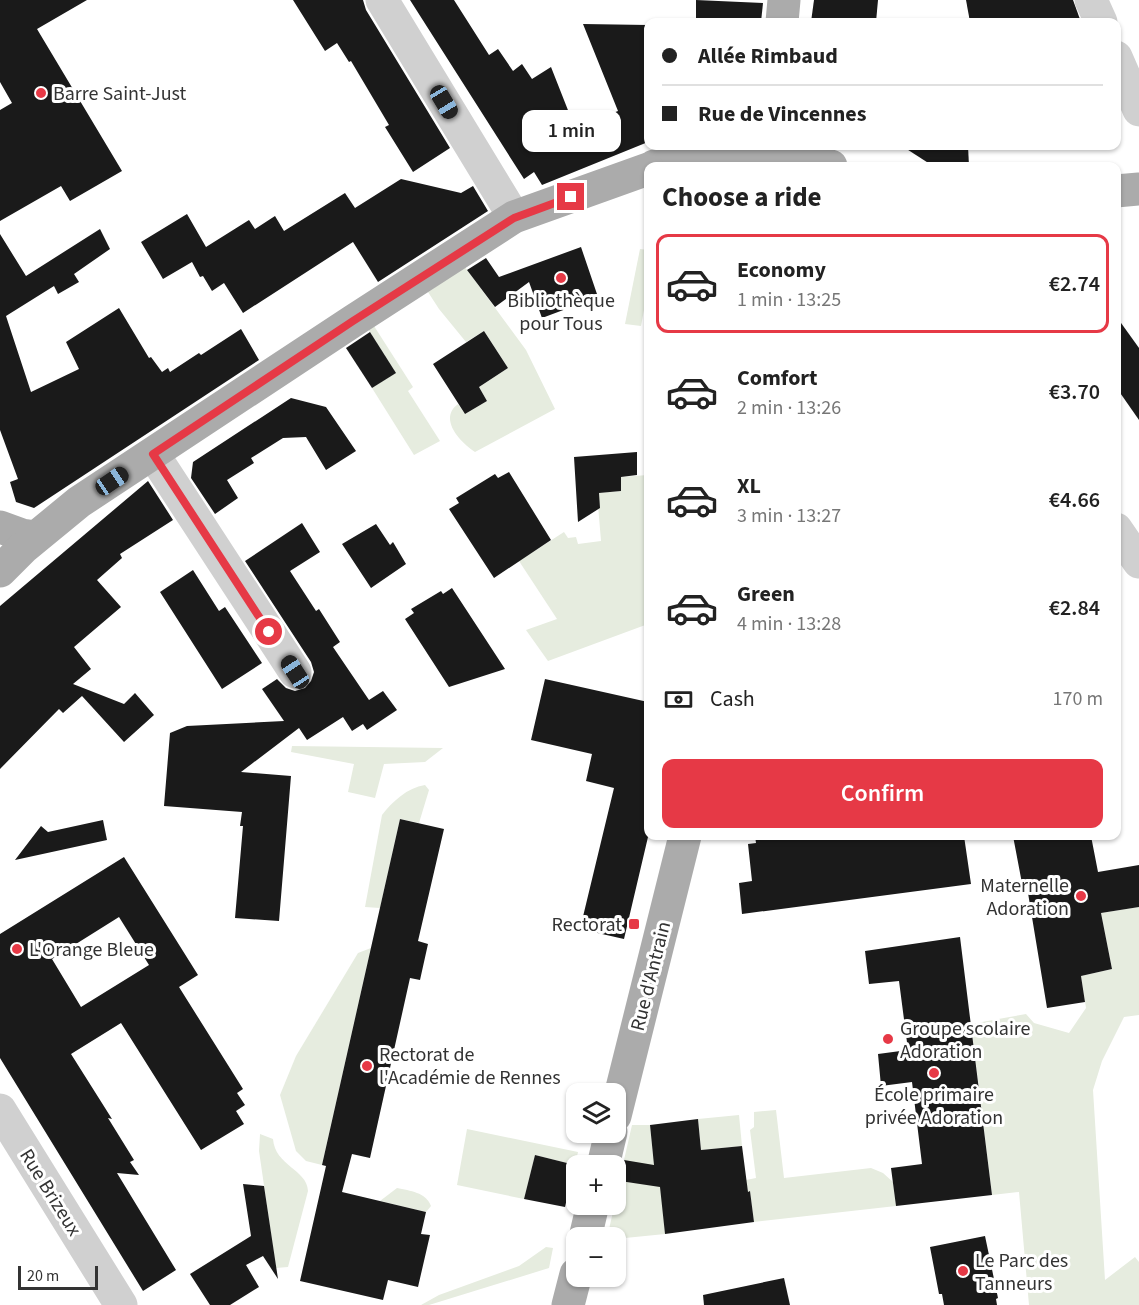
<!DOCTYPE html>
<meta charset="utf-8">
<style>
body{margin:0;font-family:"Source Sans 3",sans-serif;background:#f6f6f6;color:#222;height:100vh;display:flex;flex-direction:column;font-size:22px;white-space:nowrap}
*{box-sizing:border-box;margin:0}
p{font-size:20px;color:#767676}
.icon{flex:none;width:33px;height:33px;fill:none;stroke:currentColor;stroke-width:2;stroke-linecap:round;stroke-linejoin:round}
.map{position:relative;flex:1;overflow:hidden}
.sheet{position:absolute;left:644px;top:162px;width:477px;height:678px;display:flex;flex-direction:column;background:#fff;border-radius:12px;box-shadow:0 2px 4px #0004}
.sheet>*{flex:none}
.guide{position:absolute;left:644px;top:18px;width:477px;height:132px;border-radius:12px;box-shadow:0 2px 4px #0004;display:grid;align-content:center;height:132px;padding:0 18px;background:#fff}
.fabs{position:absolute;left:566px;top:1083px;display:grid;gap:12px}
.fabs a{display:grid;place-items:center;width:60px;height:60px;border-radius:12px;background:#fff;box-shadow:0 2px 4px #0004;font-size:30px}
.scale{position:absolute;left:18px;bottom:15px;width:80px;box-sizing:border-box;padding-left:6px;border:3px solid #333;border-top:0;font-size:16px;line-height:21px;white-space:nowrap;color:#333;-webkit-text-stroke:4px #fff;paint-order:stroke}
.end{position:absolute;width:27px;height:27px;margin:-14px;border:8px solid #e63946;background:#fff;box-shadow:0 0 0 3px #fff}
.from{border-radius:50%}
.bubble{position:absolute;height:42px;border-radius:12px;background:#fff;box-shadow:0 2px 4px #0004;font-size:20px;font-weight:600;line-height:42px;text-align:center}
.car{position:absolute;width:18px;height:36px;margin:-18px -9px;border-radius:8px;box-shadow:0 0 4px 2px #0007;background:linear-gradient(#222 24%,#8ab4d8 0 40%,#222 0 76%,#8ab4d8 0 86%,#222 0)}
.guide b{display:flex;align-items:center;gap:21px;height:57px;font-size:22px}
.guide b+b{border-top:2px solid #e0e0e0}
.guide i{width:15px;height:15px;background:#222}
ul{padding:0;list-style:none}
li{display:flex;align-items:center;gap:18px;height:99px;margin:0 12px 9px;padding:0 6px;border:3px solid transparent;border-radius:12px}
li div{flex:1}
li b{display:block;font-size:22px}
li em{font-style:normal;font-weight:600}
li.selected{border-color:#e63946}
li>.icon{width:54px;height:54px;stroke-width:1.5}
h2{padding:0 18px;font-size:27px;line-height:72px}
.pay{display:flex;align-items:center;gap:15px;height:66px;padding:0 18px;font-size:22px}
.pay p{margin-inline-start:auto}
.cta{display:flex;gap:12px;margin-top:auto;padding:12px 18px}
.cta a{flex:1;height:69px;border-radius:12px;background:#e63946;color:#fff;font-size:24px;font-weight:600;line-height:69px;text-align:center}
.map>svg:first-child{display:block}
.green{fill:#e6ecdf}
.building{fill:#1a1a1a;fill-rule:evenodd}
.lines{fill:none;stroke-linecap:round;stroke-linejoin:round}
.minor{stroke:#d0d0d0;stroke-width:33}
.major{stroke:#ababab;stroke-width:33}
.route{stroke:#e63946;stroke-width:8}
.poi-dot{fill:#e63946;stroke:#fff;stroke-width:2}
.labels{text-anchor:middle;stroke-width:6;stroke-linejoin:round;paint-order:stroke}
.poi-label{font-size:20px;fill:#333;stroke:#fff;text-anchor:start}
.street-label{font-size:20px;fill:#333;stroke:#fff}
</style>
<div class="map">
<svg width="1139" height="1305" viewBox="0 0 1139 1305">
<rect width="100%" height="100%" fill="#fff"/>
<g class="green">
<polygon points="640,249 648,250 648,289 641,326 625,324"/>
<path d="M 465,267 L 526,350 L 555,409 L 475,452 C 460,442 438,419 458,404 L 465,414 L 487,401 L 479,387 L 508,368 L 484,331 L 466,342 L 439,309 L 428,292 Z"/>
<polygon points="374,326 413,387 408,391 440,441 414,455 372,388 395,373 368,329"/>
<polygon points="648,475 648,624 548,661 526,630 557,619 519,561 564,532 568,538 576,537 578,544 601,541 597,493 621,491 621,477"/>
<polygon points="292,746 443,748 425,762 384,764 375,798 348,792 354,764 291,752"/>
<path d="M 425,785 L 429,790 L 419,823 L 400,819 L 380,908 L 365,907 L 382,815 C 393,801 407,788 425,785 Z"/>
<polygon points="1139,907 1139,1015 1124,1017 1102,1061 1093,1090 1105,1280 1135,1257 1139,1262 1139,1305 1029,1305 1019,1192 992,1195 971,1024 1026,1014 1034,1023 1069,1033 1086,1008 1081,976 1112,969 1101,913"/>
<polygon points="371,948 322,1165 306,1161 296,1151 280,1095 296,1056 358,953"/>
<polygon points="776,1110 784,1178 871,1168 883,1173 893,1182 896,1206 754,1222 750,1192 748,1192 746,1180 756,1178 750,1130 754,1127 754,1112"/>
<polygon points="739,1115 742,1146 701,1150 698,1119"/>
<polygon points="632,1125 650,1125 653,1155 658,1154 665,1234 615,1239 607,1238 620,1181 635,1183 624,1160"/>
<polygon points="467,1129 578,1152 575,1165 535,1155 524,1199 457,1185"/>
<path d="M 260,1134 L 273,1139 C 275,1166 307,1169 308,1191 L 288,1267 L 276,1268 L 259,1151 Z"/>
<path d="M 397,1188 C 410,1191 426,1192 431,1206 L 426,1212 L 380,1201 Z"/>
<polygon points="546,1247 553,1248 549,1268 429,1305 421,1305 439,1295 519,1266"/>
</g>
<g class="building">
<polygon points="0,0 87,0 37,29 122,171 70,201 61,186 0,221 0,110 12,103 0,82"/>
<polygon points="293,0 363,0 366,10 450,148 413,172 385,127 389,125 351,61 349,62 337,43 325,51"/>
<polygon points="410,0 454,0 489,55 498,49 513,71 522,64 532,79 551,67 575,128 618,111 583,24 648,25 648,142 542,185 534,172 524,179"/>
<polygon points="696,0 763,3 761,22 696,22"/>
<polygon points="814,0 878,0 876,22 811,22"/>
<polygon points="966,0 1073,0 1081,22 970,22"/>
<polygon points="902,146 968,146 969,166 933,166"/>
<polygon points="401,179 461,193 473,186 488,211 378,282 353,242 243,313 224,283 212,291 203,276 200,277 192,262 163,279 141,242 187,214 206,247 249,220 255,229 275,216 284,231 345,193 355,208"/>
<polygon points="100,229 110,249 74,274 79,282 58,294 54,286 6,316 31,392 79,369 66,342 119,308 149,358 151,357 162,372 168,368 170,372 199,353 201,355 241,329 259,360 34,508 16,502 10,482 18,479 0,430 0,234 26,276"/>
<polygon points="581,247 598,297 542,318 529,282 495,307 467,270 486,258 499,277"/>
<polygon points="1116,316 1139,348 1139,420 1116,387"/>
<polygon points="484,331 508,368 479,387 487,401 465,414 433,364"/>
<polygon points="370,332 396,373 372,388 346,348"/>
<polygon points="291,398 326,407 356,451 326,470 306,437 283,438 251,458 254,463 227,480 238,498 215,514 191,478 193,462"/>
<polygon points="637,452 637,475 621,477 621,491 599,493 600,508 578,522 574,457"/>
<polygon points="509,472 551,540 494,578 449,509 459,503 456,498 495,474 498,478"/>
<polygon points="148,481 173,520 120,554 122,558 97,580 121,607 74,647 91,669 73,684 124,704 135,693 154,715 124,742 82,696 63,713 59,709 0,769 0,606"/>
<polygon points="302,523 320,552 290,571 316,611 319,609 340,642 333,647 369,700 383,691 397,710 367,730 363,724 352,731 343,717 307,740 299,728 241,772 291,776 279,921 235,918 243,826 240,826 242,812 164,806 170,733 187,726 284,721 262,689 277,679 286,688 295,691 305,688 311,681 314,672 311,662 245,561"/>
<polygon points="376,524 390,545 393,542 406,564 371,588 342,544"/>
<polygon points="193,570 219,611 225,607 262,663 222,689 160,592"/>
<polygon points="452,588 505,669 449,687 405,619 414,613 411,609 441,591 443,594"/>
<polygon points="545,679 648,702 648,837 624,939 580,929 614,788 586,781 592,754 531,740"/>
<polygon points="400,819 444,829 418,941 428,944 420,980 410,978 370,1158 352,1154 342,1192 426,1212 421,1234 430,1235 418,1287 388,1280 383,1300 300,1281 326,1166 322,1165"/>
<polygon points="103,820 107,840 15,860 41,826 48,832"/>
<polygon points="755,836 964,836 971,884 742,914 739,883 752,881 748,844 756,843"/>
<polygon points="1013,836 1091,836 1098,872 1139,865 1139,907 1101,913 1112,969 1081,976 1085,1002 1047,1008 1028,893 1024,894"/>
<path d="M 124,857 L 198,975 L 179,987 L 243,1089 L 237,1093 L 245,1105 L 236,1111 L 244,1124 L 201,1150 L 121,1023 L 71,1054 L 112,1119 L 108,1118 L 134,1160 L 130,1162 L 139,1175 L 117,1173 L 176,1270 L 143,1291 L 0,1058 L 0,934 ZM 119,917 L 149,965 L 81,1007 L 52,959 Z"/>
<polygon points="960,937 992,1195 896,1206 891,1168 922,1164 912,1082 881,1086 878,1054 908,1050 899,981 869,984 865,951"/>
<polygon points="698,1119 701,1150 742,1146 748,1192 750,1191 754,1222 665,1234 660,1187 620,1181 624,1160 654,1165 650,1125"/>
<polygon points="535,1155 575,1165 565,1207 524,1199"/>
<polygon points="243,1184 264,1186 278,1279 263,1256 246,1265 259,1287 230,1305 210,1305 190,1274 251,1236"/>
<polygon points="985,1236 998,1298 996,1299 997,1305 944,1305 942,1294 939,1294 930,1247"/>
<polygon points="784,1278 790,1305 704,1305 703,1295"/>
</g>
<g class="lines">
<g class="minor">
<polyline points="382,0 514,217"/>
<polyline points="1091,0 1101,22"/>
<polyline points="1116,57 1139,110"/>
<polyline points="153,454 295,672"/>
<polyline points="1116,529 1139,562"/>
<polyline points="0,1110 121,1305"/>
</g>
<g class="major">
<polyline points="782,22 784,0"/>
<path d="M 654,166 C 686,155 729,148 763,150 C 786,152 809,161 831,166"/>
<polyline points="1116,191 1139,189"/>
<polyline points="0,527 22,535 35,537"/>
<polyline points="0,571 23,548 79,502 353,321 514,217 648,169"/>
<polyline points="615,1116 685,836"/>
<polyline points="603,1166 611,1132"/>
<polyline points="585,1238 593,1204"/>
<polyline points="568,1305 576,1274"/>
</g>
</g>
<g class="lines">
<polyline class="route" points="269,632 153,454 353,321 514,218 571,197"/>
</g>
<g class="poi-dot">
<circle cx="41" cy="93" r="6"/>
<circle cx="561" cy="278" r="6"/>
<circle cx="1081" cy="896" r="6"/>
<rect x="628" y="918" width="12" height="12" rx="3"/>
<circle cx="17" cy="949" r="6"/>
<circle cx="888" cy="1039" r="6"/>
<circle cx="367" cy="1066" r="6"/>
<circle cx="934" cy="1073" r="6"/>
<circle cx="963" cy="1271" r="6"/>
</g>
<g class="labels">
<g class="poi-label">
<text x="53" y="100">Barre Saint-Just</text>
<text x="561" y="307" text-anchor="middle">Bibliothèque<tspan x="561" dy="23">pour Tous</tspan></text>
<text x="1069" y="892" text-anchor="end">Maternelle<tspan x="1069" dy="23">Adoration</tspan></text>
<text x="622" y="931" text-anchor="end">Rectorat</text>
<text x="29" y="956">L'Orange Bleue</text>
<text x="900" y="1035">Groupe scolaire<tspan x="900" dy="23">Adoration</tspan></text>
<text x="379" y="1061">Rectorat de<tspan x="379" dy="23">l'Académie de Rennes</tspan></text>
<text x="934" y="1101" text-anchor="middle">École primaire<tspan x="934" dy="23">privée Adoration</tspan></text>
<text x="975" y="1267">Le Parc des<tspan x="975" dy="23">Tanneurs</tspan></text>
</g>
<g class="street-label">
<text transform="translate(650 976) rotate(-76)" y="7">Rue d'Antrain</text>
<text transform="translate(51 1192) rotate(58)" y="7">Rue Brizeux</text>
</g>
</g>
</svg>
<div class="fabs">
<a><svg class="icon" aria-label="layers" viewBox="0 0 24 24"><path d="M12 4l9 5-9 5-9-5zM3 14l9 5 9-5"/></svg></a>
<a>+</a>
<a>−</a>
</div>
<div class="scale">20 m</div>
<i class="end from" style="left:269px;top:632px"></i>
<i class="end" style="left:571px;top:197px"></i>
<div class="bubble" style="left:522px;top:110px;width:99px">1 min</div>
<i class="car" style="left:444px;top:102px;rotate:149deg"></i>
<i class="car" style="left:112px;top:481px;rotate:56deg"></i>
<i class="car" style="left:295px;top:672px;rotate:327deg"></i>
<div class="guide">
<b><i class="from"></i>Allée Rimbaud</b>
<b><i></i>Rue de Vincennes</b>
</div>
<section class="sheet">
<h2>Choose a ride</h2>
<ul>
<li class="selected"><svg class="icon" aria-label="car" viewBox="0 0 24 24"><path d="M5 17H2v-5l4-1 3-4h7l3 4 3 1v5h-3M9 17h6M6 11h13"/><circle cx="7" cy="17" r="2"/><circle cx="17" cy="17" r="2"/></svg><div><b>Economy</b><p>1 min · 13:25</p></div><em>€2.74</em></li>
<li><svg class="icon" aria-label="car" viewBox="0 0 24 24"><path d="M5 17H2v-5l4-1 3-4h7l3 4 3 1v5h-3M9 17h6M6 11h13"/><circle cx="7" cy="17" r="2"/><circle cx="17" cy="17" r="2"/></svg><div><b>Comfort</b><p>2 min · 13:26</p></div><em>€3.70</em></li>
<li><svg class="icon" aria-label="car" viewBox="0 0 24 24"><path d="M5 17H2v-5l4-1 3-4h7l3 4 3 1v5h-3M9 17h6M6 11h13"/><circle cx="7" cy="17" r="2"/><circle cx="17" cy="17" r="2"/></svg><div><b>XL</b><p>3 min · 13:27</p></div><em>€4.66</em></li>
<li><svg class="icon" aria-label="car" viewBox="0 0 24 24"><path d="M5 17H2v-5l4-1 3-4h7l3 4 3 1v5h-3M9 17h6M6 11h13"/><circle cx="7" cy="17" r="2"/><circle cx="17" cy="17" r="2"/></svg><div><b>Green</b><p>4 min · 13:28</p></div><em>€2.84</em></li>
</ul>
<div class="pay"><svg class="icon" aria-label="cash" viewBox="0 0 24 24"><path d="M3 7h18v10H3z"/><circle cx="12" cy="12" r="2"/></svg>Cash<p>170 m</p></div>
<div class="cta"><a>Confirm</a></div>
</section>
</div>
